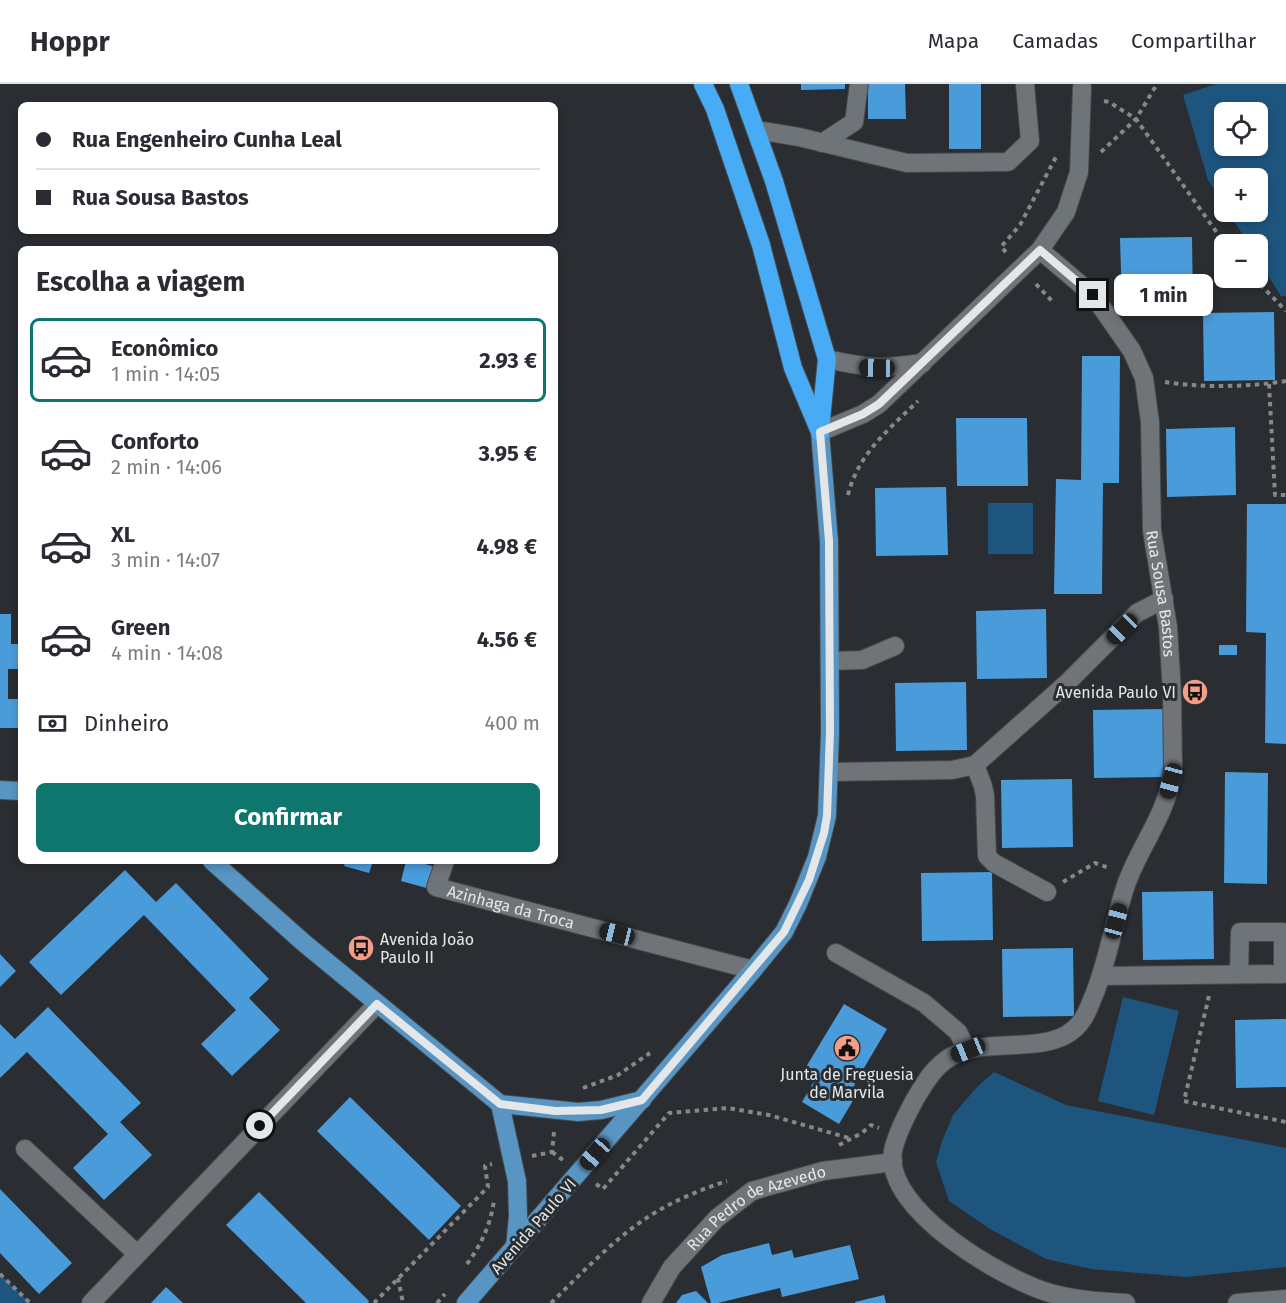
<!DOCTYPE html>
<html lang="pt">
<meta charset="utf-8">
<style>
body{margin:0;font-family:"Fira Sans",sans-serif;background:#f7f7f7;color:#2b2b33;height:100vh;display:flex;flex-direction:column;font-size:22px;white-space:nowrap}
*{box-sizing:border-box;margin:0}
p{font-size:20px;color:#7c7c81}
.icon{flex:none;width:33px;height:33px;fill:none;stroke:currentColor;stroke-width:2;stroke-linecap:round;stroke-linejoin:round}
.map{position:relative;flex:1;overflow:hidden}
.details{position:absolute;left:18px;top:162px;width:540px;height:618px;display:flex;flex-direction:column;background:#fff;border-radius:9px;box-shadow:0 3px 9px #0003}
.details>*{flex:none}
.guide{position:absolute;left:18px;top:18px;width:540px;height:132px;border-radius:9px;box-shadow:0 3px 9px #0003;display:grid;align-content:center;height:132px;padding:0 18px;background:#fff}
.fabs{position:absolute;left:1214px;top:18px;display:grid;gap:12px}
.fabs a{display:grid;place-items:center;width:54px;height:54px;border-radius:9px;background:#fff;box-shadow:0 3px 9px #0003;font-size:30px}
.end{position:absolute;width:27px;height:27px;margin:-14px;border:8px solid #e4e7e9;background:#111;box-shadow:0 0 0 3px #111}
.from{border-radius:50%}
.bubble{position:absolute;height:42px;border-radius:9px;background:#fff;box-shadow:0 3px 9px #0003;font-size:20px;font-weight:700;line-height:42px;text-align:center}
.car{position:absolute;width:18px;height:36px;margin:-18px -9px;border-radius:8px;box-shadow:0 0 4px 2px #0007;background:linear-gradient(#222 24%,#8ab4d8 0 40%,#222 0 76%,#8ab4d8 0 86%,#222 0)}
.guide b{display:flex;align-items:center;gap:21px;height:57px;font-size:22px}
.guide b+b{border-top:2px solid #e1e1e2}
.guide i{width:15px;height:15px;background:#2b2b33}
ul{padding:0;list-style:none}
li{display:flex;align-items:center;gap:18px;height:84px;margin:0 12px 9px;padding:0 6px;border:3px solid transparent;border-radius:9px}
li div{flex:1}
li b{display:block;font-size:22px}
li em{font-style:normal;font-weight:700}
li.active{border-color:#0f766e}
li>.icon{width:54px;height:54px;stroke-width:1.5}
h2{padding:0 18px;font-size:27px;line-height:72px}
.pay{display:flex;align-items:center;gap:15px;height:66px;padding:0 18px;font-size:22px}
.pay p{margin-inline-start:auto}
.action{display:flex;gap:12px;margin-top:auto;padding:12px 18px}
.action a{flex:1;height:69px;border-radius:9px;background:#0f766e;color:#fff;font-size:24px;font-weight:700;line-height:69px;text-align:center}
header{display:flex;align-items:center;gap:36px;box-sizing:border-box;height:84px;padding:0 30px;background:#fff;border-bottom:2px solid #e1e1e2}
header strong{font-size:28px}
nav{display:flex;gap:33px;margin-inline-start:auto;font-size:21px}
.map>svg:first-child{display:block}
.green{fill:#1e557e;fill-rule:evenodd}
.building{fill:#499bda}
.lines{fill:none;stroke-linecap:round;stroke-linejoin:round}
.minor-casing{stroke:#44494c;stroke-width:20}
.major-casing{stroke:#44494c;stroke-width:20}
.highway-casing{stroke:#44494c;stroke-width:20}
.path{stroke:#85888b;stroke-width:4;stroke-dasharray:4.5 4.5;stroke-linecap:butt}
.minor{stroke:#6f7479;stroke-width:18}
.major{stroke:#5895c3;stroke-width:18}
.highway{stroke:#48abf5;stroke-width:18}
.route{stroke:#e4e7e9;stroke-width:8}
.labels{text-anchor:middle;stroke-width:6;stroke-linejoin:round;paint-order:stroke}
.street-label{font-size:16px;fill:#e4e7e9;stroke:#2a2e32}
.poi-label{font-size:16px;fill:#e4e7e9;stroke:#2a2e32;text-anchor:end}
</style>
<header>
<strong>Hoppr</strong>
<nav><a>Mapa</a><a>Camadas</a><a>Compartilhar</a></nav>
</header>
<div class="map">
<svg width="1286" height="1219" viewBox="0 0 1286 1219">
<rect width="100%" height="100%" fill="#2a2e32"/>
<g class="green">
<path d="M 1216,0 L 1286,0 L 1286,212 L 1281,212 L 1257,174 L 1257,160 L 1249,160 L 1228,128 L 1257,128 L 1257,94 L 1224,94 L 1224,121 L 1208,96 L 1183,11 ZM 1224,28 L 1257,28 L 1257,62 L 1224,62 Z"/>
<rect x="988" y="419" width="45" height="51"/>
<polygon points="1123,913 1179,927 1154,1031 1098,1017"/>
<polygon points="994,988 1066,1021 1286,1064 1286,1183 1186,1193 1091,1185 1046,1175 990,1145 949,1117 936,1078 942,1057 953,1031 977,1003"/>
<polygon points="0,1190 30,1219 0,1219"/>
</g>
<g class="building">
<polygon points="801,0 845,0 845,5 801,6"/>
<polygon points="868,0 905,0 906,35 868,35"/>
<rect x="949" y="0" width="32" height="65"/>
<polygon points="1192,153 1193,221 1122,222 1120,154"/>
<polygon points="1274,228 1275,296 1204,297 1203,229"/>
<polygon points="1082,272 1120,272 1119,399 1103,399 1102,510 1054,510 1056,395 1081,396"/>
<polygon points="956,334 1027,334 1028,402 957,402"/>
<polygon points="1235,343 1236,411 1167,413 1166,345"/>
<polygon points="946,403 948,471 876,472 875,404"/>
<polygon points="1247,420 1286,420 1286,660 1265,659 1266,549 1246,548"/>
<polygon points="1046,525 1047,594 977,595 976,527"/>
<polygon points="0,530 11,530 11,560 21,560 21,585 8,585 8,615 21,615 21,644 0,644"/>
<rect x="1219" y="561" width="18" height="10"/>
<polygon points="966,598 967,666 896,667 895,599"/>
<polygon points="1164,625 1165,693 1094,694 1093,626"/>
<polygon points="1225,688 1268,689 1267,800 1224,799"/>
<polygon points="1072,695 1073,763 1002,764 1001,696"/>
<polygon points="345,777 373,777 369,789 344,782"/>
<polygon points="406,777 414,777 436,783 430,805 401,797"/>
<polygon points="125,786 156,818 176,799 269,895 249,914 280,946 232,992 201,960 236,926 144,831 61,911 29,878"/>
<polygon points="992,788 993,856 922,857 921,789"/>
<polygon points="1213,807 1214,875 1143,876 1142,808"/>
<polygon points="1073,864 1074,932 1003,933 1002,865"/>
<polygon points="0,870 16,887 0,903"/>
<polygon points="844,920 887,945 854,1001 860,1005 839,1040 802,1018 818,990 806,983"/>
<polygon points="48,923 141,1019 120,1038 152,1071 104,1116 73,1084 108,1050 27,968 0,994 0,940 15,955"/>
<polygon points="1286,935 1286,1003 1236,1004 1235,936"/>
<polygon points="350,1013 461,1122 429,1156 317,1047"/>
<polygon points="0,1105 72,1179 39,1210 0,1169"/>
<polygon points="259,1108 369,1217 368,1219 306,1219 226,1141"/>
<polygon points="769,1159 772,1171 792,1166 794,1174 850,1161 859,1195 782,1213 780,1204 718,1219 711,1219 701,1183 722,1171"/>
<polygon points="166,1203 183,1219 151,1219"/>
<polygon points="696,1207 708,1219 676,1219 682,1211"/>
<polygon points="884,1211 886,1219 855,1219 855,1218"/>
</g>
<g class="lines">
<defs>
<g id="minor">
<polyline points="756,46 799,53 907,79 1008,78 1030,57 1025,0"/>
<polyline points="822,59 854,38 859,0"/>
<path id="s1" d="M 1040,166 L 1093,211 L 1132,267 L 1144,294 L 1150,338 L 1152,447 L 1168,543 L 1172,609 L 1173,685 C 1167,731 1143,756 1127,798 C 1114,835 1109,874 1094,911 C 1090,920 1087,931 1080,939 C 1053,974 989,951 952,972 C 934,982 924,1000 914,1017 C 906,1032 896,1051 893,1067 C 883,1126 1003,1195 1050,1209 C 1075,1216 1100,1218 1126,1219"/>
<path d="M 827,275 C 866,284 883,285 923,279"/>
<polyline points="820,348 863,330 879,320 1040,166 1066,128 1079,88 1082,4"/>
<polyline points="830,577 862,576 895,562"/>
<polyline points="975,681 983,702 985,712 987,772 994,779 1047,808"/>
<polyline points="830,688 952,686 975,681 1067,599 1137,529 1164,515"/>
<path id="s2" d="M 445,777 L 436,803 L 753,886"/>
<polyline points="836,869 924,919 958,948 967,966"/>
<polyline points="1102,892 1283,890 1283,848 1240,848 1239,890"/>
<polyline points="25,1065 137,1170"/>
<polyline points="91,1219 377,920"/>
<path id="s3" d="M 651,1219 L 672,1183 L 717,1134 L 752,1107 L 823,1087 L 893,1078"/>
<polyline points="1237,1219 1286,1215"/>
</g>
<g id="major">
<polyline points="0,706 21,707"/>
<polyline points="212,777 304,859 500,1020 578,1028 601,1026 642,1016"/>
<polyline points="500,1020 517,1097 518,1132 515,1163"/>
<polyline points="466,1219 753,886 784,848 798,820 817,773 827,732 830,648 829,457 820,348"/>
</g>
<g id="highway">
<polyline points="703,0 715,25 761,161 793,284 820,348"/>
<polyline points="739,0 774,97 827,275 820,346"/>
</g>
</defs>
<use href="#minor" class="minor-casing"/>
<use href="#major" class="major-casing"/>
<use href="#highway" class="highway-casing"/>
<g class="path">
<polyline points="1104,17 1109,18 1136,35 1225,160"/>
<polyline points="1101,68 1136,35 1157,0"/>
<polyline points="1006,168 1001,163 1020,141 1057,71"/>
<polyline points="1254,194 1286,227"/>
<polyline points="1036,200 1052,217"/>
<path d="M 1165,298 C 1202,304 1249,303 1286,297"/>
<polyline points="1269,300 1275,411 1286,411"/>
<path d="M 848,411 C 858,370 889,345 918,317"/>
<polyline points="1063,798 1095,779 1109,784"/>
<polyline points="1209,912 1184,1017 1286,1038"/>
<polyline points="583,1004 618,991 650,969"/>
<polyline points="839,1061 862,1049 871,1041 879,1044"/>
<polyline points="552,1068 563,1076"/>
<polyline points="532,1072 552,1068 554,1048"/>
<polyline points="596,1100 603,1105 669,1029 728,1024 769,1031 852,1055"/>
<path d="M 467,1180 C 481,1161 491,1140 494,1116"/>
<polyline points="0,1190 30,1219"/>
<polyline points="398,1194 403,1219"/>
<polyline points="374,1219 488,1103 485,1082 492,1080"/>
<polyline points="437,1219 445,1210"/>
<path d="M 551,1219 C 586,1185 621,1147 663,1124 C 683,1113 705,1104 727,1097"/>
</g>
<use href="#minor" class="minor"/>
<use href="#major" class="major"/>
<use href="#highway" class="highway"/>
</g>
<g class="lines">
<polyline class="route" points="260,1042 377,920 500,1020 555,1027 601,1026 642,1016 784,848 809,796 824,749 827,732 830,648 829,457 820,348 863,330 879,320 1040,166 1093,211"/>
</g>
<defs>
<symbol id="bus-disc" viewBox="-11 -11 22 22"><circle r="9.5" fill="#f49e89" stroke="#2a2e32"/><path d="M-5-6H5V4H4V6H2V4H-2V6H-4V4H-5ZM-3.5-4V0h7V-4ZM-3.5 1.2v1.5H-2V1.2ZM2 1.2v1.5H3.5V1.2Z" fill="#111"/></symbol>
<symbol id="civic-disc" viewBox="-11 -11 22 22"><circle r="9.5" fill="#f49e89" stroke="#2a2e32"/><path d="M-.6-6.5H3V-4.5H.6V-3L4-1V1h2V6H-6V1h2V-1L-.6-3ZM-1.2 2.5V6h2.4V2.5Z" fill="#111"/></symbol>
</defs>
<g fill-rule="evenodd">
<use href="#bus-disc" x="1180" y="593" width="30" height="30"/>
<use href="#bus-disc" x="346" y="849" width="30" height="30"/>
<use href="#civic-disc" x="832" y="949" width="30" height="30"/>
</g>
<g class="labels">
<g class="street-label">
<text dy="6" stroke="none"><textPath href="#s1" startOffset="384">Rua Sousa Bastos</textPath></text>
<text dy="6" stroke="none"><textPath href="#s2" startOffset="105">Azinhaga da Troca</textPath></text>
<text dy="6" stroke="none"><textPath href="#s3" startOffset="148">Rua Pedro de Azevedo</textPath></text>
<text transform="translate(533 1142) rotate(-49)" y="6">Avenida Paulo VI</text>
</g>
<g class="poi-label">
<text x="1176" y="614">Avenida Paulo VI</text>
<text x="380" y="861" text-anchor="start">Avenida João<tspan x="380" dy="18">Paulo II</tspan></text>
<text x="847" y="996" text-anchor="middle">Junta de Freguesia<tspan x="847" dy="18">de Marvila</tspan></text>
</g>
</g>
</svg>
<div class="fabs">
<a><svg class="icon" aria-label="locate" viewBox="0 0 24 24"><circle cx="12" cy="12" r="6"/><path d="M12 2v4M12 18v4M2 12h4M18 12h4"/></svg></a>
<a>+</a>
<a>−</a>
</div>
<i class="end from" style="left:260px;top:1042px"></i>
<i class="end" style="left:1093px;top:211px"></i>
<div class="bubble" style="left:1114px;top:190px;width:99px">1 min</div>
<i class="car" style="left:877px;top:284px;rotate:271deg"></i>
<i class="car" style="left:1122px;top:545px;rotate:225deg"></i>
<i class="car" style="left:1171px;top:697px;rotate:195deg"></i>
<i class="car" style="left:1116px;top:837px;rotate:15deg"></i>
<i class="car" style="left:617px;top:850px;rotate:284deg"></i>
<i class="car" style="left:968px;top:966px;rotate:248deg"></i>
<i class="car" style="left:595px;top:1070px;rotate:221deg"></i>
<div class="guide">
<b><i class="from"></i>Rua Engenheiro Cunha Leal</b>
<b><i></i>Rua Sousa Bastos</b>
</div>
<section class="details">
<h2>Escolha a viagem</h2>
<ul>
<li class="active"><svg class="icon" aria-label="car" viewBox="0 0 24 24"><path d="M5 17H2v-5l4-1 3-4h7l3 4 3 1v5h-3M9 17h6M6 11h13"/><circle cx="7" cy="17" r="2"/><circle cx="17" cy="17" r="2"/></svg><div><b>Econômico</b><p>1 min · 14:05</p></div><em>2.93 €</em></li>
<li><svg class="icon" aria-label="car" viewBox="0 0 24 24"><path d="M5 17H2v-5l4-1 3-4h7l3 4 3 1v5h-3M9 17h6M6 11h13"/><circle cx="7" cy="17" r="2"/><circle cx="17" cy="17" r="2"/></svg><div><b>Conforto</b><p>2 min · 14:06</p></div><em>3.95 €</em></li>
<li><svg class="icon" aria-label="car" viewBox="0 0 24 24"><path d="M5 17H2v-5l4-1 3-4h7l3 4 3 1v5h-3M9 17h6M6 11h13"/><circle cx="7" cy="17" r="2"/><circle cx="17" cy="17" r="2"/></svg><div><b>XL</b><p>3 min · 14:07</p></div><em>4.98 €</em></li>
<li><svg class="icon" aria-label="car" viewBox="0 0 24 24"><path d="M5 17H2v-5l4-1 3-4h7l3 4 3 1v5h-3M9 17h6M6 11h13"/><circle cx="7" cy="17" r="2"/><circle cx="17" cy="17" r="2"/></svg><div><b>Green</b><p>4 min · 14:08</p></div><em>4.56 €</em></li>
</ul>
<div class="pay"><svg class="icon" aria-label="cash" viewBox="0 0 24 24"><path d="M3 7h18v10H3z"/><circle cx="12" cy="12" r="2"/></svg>Dinheiro<p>400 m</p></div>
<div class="action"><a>Confirmar</a></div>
</section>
</div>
